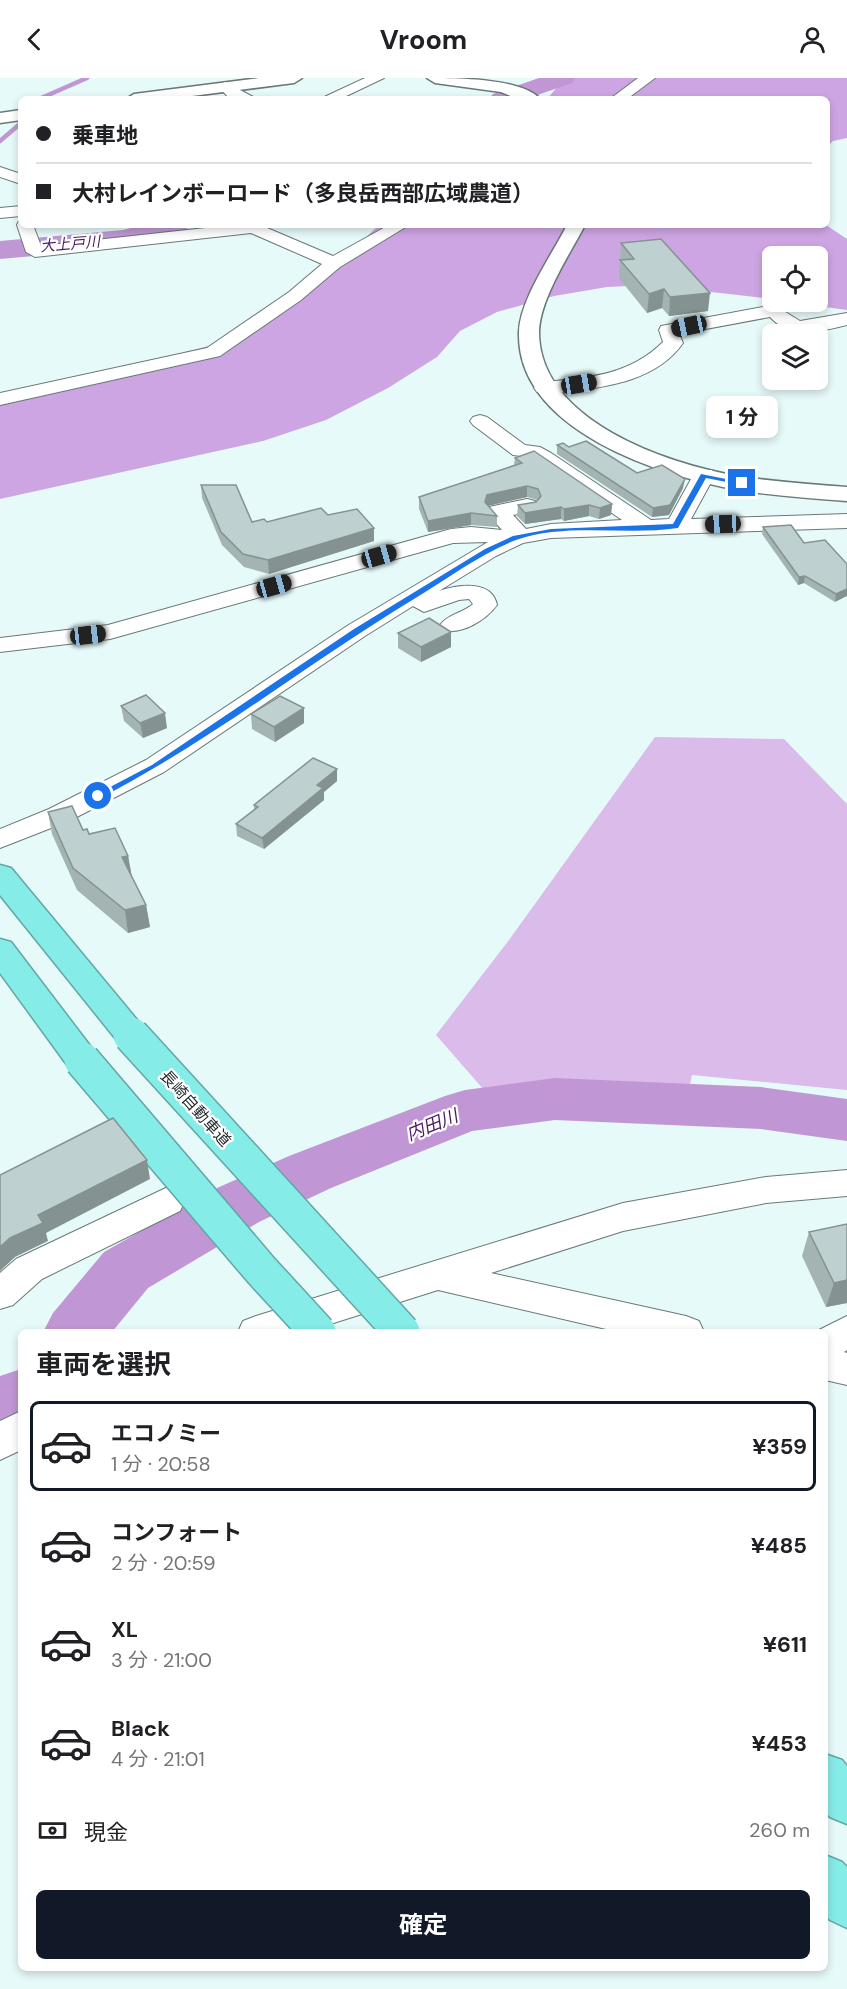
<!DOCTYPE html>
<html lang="ja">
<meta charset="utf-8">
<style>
body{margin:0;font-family:"DM Sans","Noto Sans JP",sans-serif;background:#f6f6f6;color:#202124;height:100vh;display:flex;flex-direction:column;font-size:22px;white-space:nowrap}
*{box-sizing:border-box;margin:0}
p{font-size:20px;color:#757577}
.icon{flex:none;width:33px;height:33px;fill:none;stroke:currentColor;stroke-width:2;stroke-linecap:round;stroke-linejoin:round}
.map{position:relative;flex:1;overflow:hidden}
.sheet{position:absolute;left:18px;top:1251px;width:810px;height:642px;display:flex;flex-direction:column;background:#fff;border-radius:9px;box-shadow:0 3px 9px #0003}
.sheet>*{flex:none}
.banner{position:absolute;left:18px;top:18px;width:812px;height:132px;border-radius:9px;box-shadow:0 3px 9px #0003;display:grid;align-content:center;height:132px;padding:0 18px;background:#fff}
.controls{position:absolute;left:762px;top:168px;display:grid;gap:12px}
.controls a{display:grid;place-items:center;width:66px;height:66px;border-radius:9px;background:#fff;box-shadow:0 3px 9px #0003;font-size:30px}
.end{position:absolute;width:27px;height:27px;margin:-14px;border:8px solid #1a73e8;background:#fff;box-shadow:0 0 0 3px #fff}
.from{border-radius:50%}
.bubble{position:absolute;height:42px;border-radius:9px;background:#fff;box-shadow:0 3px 9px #0003;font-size:20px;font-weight:700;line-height:42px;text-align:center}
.car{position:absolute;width:18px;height:36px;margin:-18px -9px;border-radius:8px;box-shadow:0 0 4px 2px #0007;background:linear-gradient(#222 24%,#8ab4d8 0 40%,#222 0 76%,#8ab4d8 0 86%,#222 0)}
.banner b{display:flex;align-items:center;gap:21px;height:57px;font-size:22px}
.banner b+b{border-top:2px solid #e0e0e0}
.banner i{width:15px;height:15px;background:#202124}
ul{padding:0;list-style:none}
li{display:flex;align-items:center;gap:18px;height:90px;margin:0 12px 9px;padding:0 6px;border:3px solid transparent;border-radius:9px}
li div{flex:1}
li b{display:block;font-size:22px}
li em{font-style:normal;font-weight:700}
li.on{border-color:#111827}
li>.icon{width:54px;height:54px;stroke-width:1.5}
h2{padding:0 18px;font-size:27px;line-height:72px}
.pay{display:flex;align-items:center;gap:15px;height:66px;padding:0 18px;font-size:22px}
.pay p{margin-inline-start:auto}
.button{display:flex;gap:12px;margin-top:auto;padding:12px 18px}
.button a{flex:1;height:69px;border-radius:9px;background:#111827;color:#fff;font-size:24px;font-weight:700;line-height:69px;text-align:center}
header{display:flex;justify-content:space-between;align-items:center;height:78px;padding:0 18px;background:#fff;font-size:27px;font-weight:700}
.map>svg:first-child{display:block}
.green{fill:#dabbea}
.forest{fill:#cea5e3}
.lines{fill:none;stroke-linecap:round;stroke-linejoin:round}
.stream{stroke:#c097d4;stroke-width:4.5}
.river{fill:#c097d4;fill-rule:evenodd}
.minor-casing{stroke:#687978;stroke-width:2}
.tertiary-casing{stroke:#687978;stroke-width:3}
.motorway-casing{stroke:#62a7a4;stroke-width:3}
.minor{fill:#fff;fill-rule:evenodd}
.tertiary{fill:#fff;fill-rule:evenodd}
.motorway{fill:#86ece8;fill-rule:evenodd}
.motorway-bridge-casing{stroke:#62a7a4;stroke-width:38;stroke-linecap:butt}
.motorway-bridge{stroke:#86ece8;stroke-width:35}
.wall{fill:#a3b4b3}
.shaded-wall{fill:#859292}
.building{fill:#bed1d0;stroke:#859292;stroke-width:1.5}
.route{fill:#1a73e8}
.labels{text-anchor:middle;stroke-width:4.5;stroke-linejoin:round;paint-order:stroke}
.far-water-label{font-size:15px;font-style:italic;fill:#4d1a62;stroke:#fff}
.street-label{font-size:16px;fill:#1f2726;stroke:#fff}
.water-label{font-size:18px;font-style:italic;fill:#4d1a62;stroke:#fff}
</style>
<header><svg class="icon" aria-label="back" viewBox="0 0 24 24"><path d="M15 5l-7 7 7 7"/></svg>Vroom<svg class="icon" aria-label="person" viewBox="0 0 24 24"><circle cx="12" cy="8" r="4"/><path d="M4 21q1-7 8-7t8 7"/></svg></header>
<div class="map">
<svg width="847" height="1911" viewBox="0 0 847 1911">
<rect width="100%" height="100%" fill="#e6faf9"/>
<polygon class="green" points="655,659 784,661 847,726 847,1012 692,997 689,1011 484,1012 436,957 509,862"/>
<g class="forest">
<polygon points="565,0 847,0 847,60 833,63 827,69 826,21 547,21"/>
<polygon points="379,147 826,147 847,161 847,232 789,224 818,224 818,178 772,178 772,221 650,207 607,209 554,218 497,234 460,253 437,279 388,310 326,342 263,363 0,421 0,316 128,289 212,267 346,178"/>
</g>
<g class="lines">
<g class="stream">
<polyline points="39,21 87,0"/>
<polyline points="0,63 21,45"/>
</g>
<g class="river">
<polygon points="539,0 575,0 572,5 526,21 489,21 493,16"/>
<polygon points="142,147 190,147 185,153 124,170 0,181 0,163 123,152"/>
<polygon points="555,1000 761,1009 847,1021 847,1063 761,1051 555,1042 472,1053 331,1110 259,1144 148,1210 112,1254 43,1254 53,1235 104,1174 217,1110 289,1078 445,1018 465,1012"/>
<polygon points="21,1291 21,1359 0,1367 0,1298"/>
</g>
<defs>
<g id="minor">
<polygon points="365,0 384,0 340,21 320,21"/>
<polygon points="638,0 655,0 627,21 610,21"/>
<polygon points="225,4 257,21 228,19 218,8"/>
<polygon points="0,89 21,96 21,106 0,99"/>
<polygon points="21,128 21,138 0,140 0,130"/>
<polygon points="19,143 21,147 33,147 41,168 233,147 260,147 333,178 389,147 409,147 340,189 301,222 220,278 0,327 0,315 207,270 289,214 322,186 251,155 35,179 26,174 17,147"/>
<path d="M 774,227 L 800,243 L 847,235 L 847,247 C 820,253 792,263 770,239 L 679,256 L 683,265 C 658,301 610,309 570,313 C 559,315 548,317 537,314 L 534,310 L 537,306 L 544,304 C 589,300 630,297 663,264 L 659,252 L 661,248 Z"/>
<path d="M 480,337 L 487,339 L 525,367 L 540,369 L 551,375 L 651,442 L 669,441 L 696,392 L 712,392 L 715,397 L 691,441 L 847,436 L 847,450 L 551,460 L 523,465 L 496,478 L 439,513 C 457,507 492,501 497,527 C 486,542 462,557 443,552 L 440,547 C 448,536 463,535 473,526 L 469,521 L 459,522 L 424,534 L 413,528 L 365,558 L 164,694 L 69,743 L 0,770 L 0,751 L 49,731 L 146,682 L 347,548 L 488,464 L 453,465 L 110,561 L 0,574 L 0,560 L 108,547 L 451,451 L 471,449 L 502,452 L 486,434 L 489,429 L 527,421 L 535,423 L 538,428 L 535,433 L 513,437 L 526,451 L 551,446 L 622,442 L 537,383 L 529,379 L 513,377 L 473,347 L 470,343 L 473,339 Z"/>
<polygon points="847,1092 847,1118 766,1125 623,1153 491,1195 686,1238 699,1243 704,1254 619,1254 438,1212 305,1254 238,1254 243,1243 256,1238 623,1125 766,1099"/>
<polygon points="168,1109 180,1113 185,1123 180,1133 42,1201 13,1227 0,1231 0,1195 16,1181"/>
<polygon points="847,1238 847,1272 844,1274 847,1275 847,1307 825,1302 825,1254 815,1254"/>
<polygon points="21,1333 21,1372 0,1382 0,1343"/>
</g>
<g id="tertiary">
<polygon points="259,0 302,0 294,5 169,21 126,21 134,16"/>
<path d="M 427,0 C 454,0 522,0 540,21 L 518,21 L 501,14 L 435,5 Z"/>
<polygon points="21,32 21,42 0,45 0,35"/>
<path d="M 567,147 L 585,147 C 570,176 539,222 539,255 C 540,343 667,386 738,398 C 774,404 811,406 847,409 L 847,423 C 811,420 774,418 738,412 C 662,398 516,353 519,254 C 520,221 552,177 567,147 Z"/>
</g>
<g id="motorway">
<polygon points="0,787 11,790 143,949 148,957 143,965 131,969 119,965 0,817"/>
<polygon points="0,861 11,864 94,973 99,982 94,991 82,994 70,991 0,895"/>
<polygon points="825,1676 842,1682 847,1688 847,1746 830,1739 825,1733"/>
<polygon points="825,1777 842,1784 847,1789 847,1850 830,1842 825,1837"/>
</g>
</defs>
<use href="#minor" class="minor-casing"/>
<use href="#tertiary" class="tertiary-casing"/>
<use href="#motorway" class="motorway-casing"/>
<use href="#minor" class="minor"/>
<use href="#tertiary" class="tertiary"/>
<use href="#motorway" class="motorway"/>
<defs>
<g id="motorway-bridge">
<polyline points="131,957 402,1254"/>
<polyline points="82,982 261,1192 318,1254"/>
</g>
</defs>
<use href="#motorway-bridge" class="motorway-bridge-casing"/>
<use href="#motorway-bridge" class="motorway-bridge"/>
</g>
<g class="wall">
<polygon points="621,165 708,233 669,238 662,230 647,235 619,200"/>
<polygon points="557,367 569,369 637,395 683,410 669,437 652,439 557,376"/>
<polygon points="515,380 612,426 611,437 599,441 589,438 564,443 561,441 525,446 517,438 518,427 536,424 537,422 527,419 488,428 497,438 497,449 471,447 428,454 419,431 419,419 514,387"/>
<polygon points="201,407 252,444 267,444 328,437 374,463 269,496 244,489 222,467 202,420"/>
<polygon points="763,449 804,465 847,486 835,524 804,505 798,507 762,456"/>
<polygon points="398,555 451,569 421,584 398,570"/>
<polygon points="121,628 167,650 143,660 124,643"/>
<polygon points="304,630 304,645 275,664 252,651 251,636"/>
<polygon points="337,691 337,703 324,714 324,722 264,771 237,758 236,746 254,732 254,727"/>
<polygon points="48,734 83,752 89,756 128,778 132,799 146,827 150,849 128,855 77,812 52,756"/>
<polygon points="809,1154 847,1225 826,1229 802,1178"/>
</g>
<g class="shaded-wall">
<polygon points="664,211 662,230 647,235 649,216"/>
<polygon points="710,215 708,233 669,238 670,219"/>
<polygon points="685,401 683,410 669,437 652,439 653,430"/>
<polygon points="527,408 527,419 487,428 485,424 487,417"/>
<polygon points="612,426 611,437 599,441 600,430"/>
<polygon points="589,427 589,438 564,443 564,431"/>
<polygon points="561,429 561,441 525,446 525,435"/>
<polygon points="471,435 471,447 428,454 428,443"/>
<polygon points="374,450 374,463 269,496 268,482"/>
<polygon points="805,498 804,505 798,507 799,499"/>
<polygon points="847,511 847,518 835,524 836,516"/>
<polygon points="451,554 451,569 421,584 421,569"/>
<polygon points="304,630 304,645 275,664 274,649"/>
<polygon points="165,635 167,650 143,660 140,645"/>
<polygon points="337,691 337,703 324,714 324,722 264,771 262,760 317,707"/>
<polygon points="128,778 132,800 122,779"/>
<polygon points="146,827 150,849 128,855 125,832"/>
<polygon points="147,1082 150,1101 46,1155 48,1163 15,1179 0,1193 0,1169 38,1137"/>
<polygon points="847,1202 847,1225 826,1229 834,1205"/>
</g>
<g class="building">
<polygon points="661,161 710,215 670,219 664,211 649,216 620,182 634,181 621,165"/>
<polygon points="586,363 637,395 662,387 685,401 670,427 653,430 557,367 563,365 569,369"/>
<polygon points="534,373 612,426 600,430 589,427 564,431 561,429 525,435 518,427 536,424 541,418 538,411 527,408 487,417 485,424 497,438 471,435 428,443 419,419 522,385 515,380"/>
<polygon points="201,407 236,407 252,444 264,441 267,444 321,430 328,437 357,431 374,450 268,482 243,476 221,454"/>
<polygon points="791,447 804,465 825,462 847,486 847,511 836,516 805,498 799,499 763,449"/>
<polygon points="429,540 451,554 421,569 398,555"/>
<polygon points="146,617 165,635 140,645 121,628"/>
<polygon points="280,618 304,630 274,649 251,636"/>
<polygon points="313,680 337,691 317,707 323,710 262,760 236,746 258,729 254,727"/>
<polygon points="72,728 83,752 87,751 89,756 115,750 128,778 122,779 146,827 125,832 73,790 48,734"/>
<polygon points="113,1040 147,1082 38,1137 43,1145 10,1160 0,1169 0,1097"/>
<polygon points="847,1146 847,1202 834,1205 809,1154"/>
</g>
<path class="route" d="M 701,396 L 746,405 L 742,407 L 706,400 L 678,450 C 626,458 566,444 516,462 C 480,476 447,501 414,521 C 308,585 211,663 100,720 L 93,718 L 152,687 L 354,551 L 485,471 L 513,458 L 551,451 L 673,446 Z"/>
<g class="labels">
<g class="far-water-label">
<text transform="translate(70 166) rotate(-5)" y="5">大上戸川</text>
</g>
<g class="street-label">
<text transform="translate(196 1030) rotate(48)" y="6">長崎自動車道</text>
</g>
<g class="water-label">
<text transform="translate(432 1047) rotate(-22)" y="6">内田川</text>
</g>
</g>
</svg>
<div class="controls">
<a><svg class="icon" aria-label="locate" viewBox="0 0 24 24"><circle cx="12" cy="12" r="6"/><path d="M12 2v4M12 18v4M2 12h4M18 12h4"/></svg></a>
<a><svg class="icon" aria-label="layers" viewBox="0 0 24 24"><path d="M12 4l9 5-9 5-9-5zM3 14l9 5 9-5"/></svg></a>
</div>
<i class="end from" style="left:98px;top:718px"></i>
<i class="end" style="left:742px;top:405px"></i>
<div class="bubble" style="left:706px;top:318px;width:72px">1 分</div>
<i class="car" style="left:689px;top:248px;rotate:258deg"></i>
<i class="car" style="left:579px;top:306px;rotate:81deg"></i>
<i class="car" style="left:723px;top:446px;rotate:268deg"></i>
<i class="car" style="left:379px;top:478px;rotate:74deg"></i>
<i class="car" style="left:274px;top:508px;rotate:74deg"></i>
<i class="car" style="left:88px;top:557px;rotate:83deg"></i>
<div class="banner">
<b><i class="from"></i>乗車地</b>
<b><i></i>大村レインボーロード（多良岳西部広域農道）</b>
</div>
<section class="sheet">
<h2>車両を選択</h2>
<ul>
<li class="on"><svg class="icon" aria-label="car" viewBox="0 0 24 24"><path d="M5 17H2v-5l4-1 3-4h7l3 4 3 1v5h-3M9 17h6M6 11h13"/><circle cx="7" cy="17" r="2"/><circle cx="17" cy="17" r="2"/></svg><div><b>エコノミー</b><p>1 分 · 20:58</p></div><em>¥359</em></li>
<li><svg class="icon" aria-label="car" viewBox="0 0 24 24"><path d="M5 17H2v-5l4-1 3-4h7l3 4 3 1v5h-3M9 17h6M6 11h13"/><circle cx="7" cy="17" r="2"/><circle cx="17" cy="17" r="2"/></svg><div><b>コンフォート</b><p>2 分 · 20:59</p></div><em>¥485</em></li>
<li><svg class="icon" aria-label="car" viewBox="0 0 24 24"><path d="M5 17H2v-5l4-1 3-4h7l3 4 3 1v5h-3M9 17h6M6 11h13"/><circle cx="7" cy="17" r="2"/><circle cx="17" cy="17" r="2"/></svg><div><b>XL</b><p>3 分 · 21:00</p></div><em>¥611</em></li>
<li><svg class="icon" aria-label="car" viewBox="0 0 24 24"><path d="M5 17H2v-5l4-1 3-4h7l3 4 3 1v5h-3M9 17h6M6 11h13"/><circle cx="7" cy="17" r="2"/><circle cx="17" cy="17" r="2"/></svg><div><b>Black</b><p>4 分 · 21:01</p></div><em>¥453</em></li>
</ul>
<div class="pay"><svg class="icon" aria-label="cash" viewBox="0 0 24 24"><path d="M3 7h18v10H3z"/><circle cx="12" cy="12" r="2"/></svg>現金<p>260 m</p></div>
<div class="button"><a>確定</a></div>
</section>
</div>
